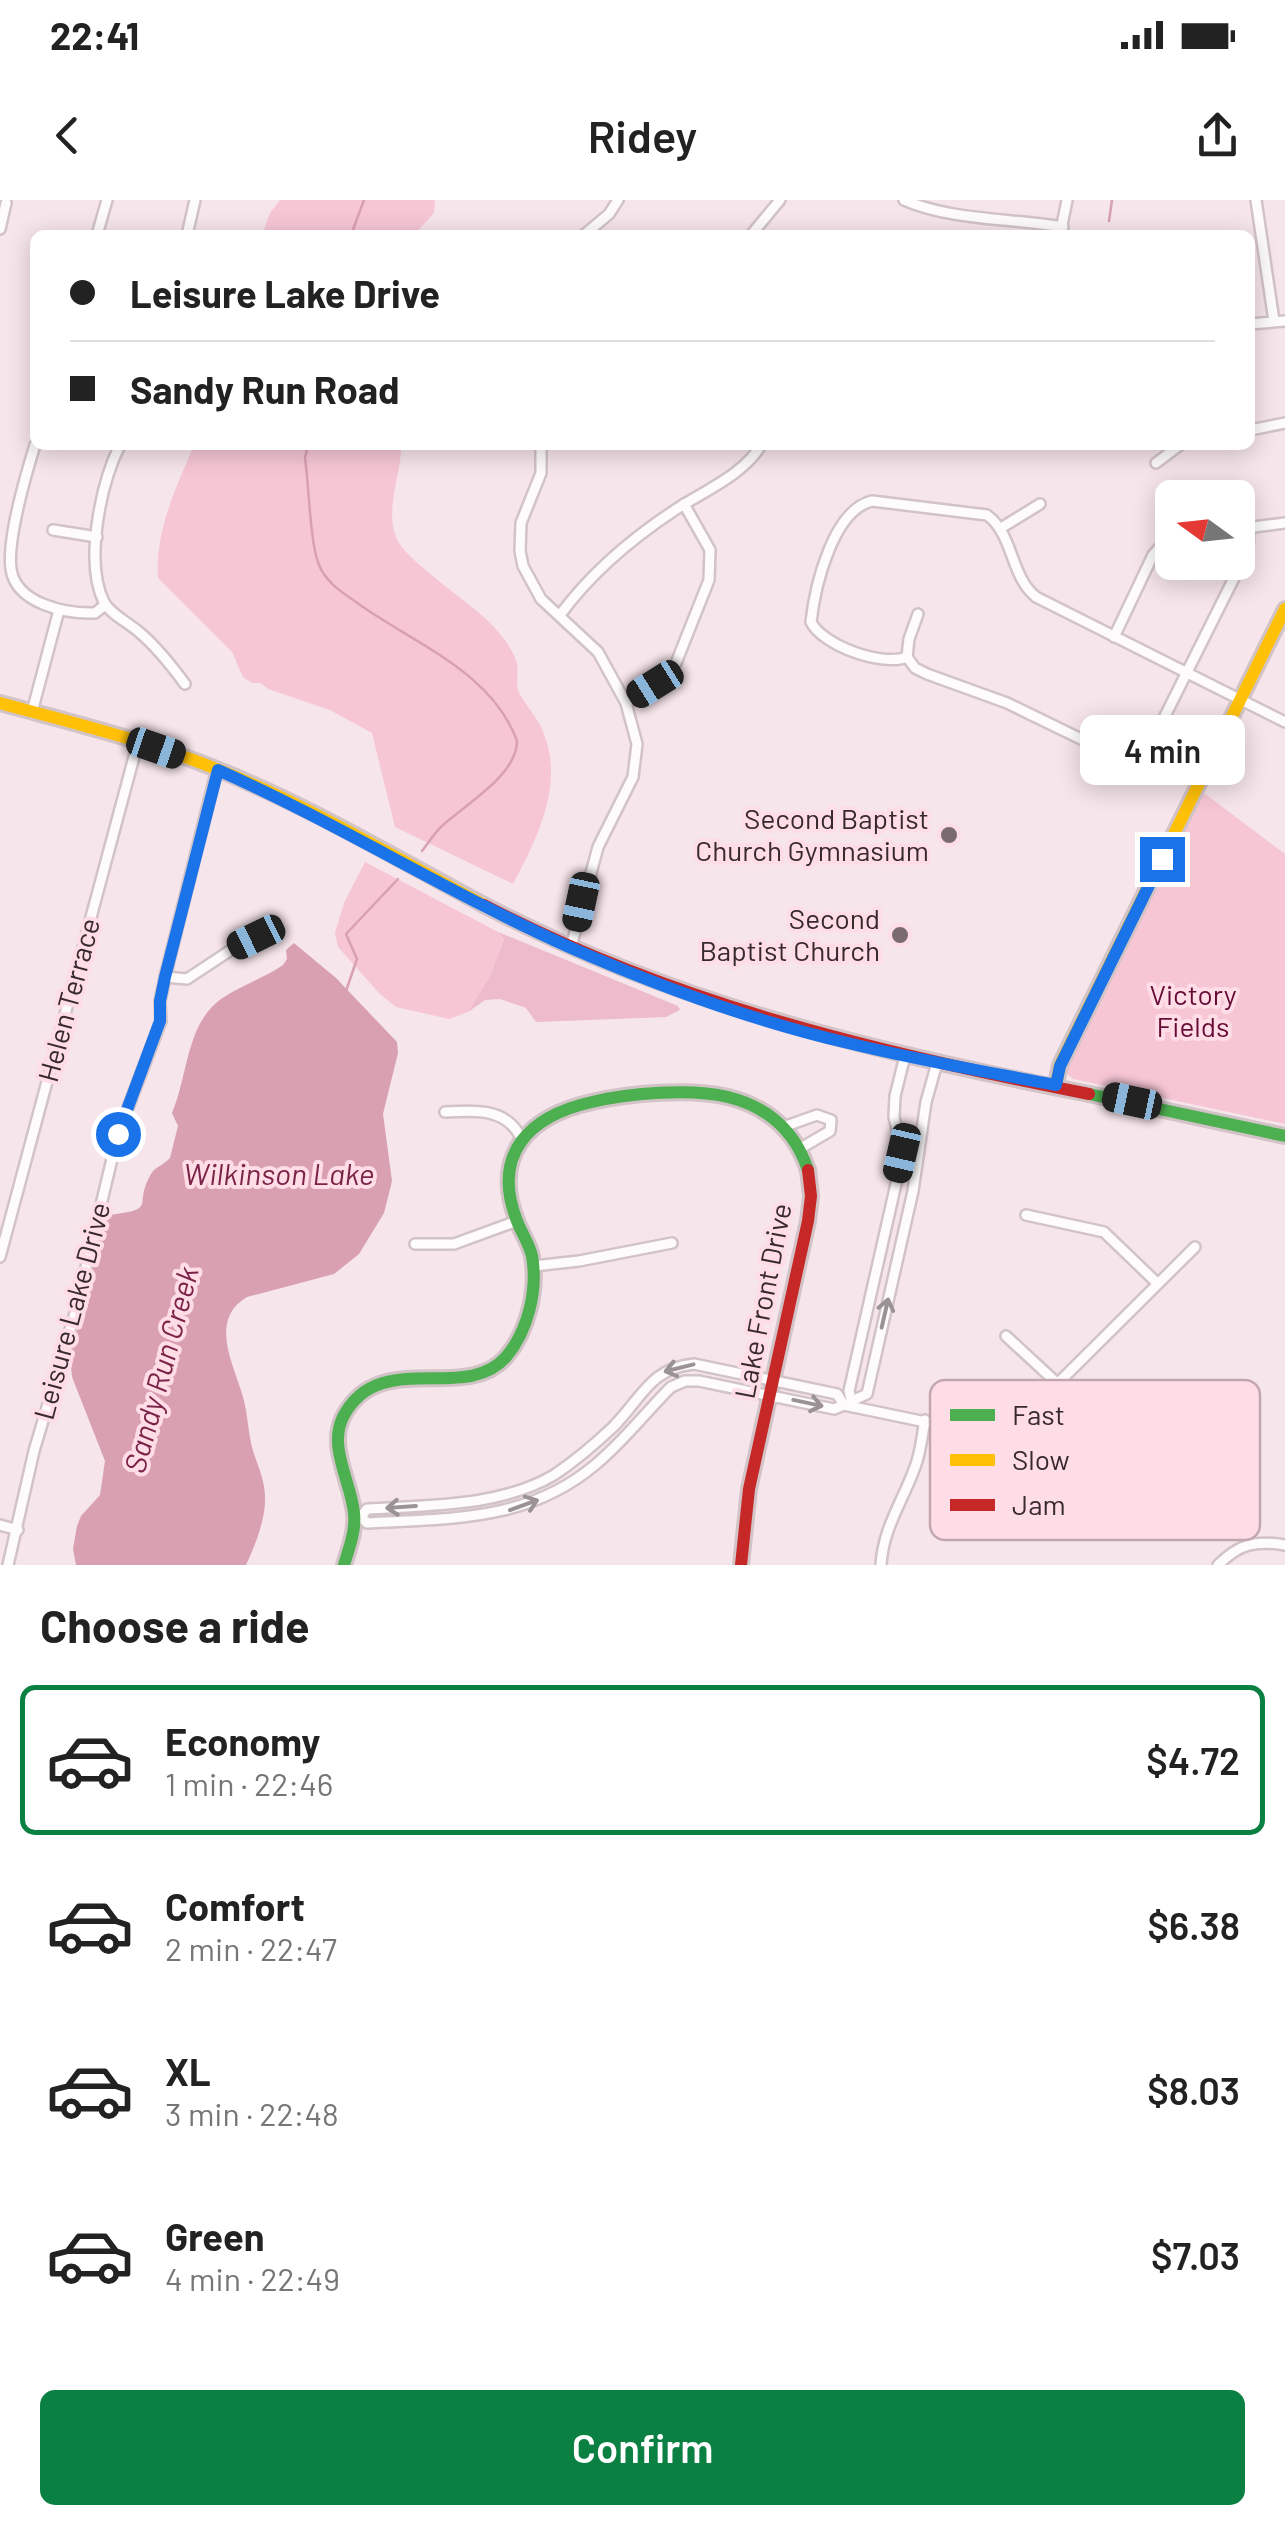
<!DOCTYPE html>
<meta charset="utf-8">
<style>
body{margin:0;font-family:Barlow,sans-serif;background:#f6f6f6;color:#222;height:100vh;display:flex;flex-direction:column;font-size:38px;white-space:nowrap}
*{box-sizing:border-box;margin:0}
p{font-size:32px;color:#767676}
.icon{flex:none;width:55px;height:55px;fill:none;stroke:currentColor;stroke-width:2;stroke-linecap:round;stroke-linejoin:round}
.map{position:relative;height:1365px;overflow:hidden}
.drawer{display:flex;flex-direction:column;background:#fff;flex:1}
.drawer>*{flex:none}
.banner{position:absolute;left:30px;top:30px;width:1225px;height:220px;border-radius:15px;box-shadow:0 5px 25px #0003;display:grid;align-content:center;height:220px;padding:0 40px;background:#fff}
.needle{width:65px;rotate:285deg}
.tools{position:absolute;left:1155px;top:280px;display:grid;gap:20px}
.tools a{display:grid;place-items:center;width:100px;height:100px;border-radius:15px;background:#fff;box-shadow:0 5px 25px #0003;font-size:50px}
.end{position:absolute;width:45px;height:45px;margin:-22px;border:12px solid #1a73e8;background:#fff;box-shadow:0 0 0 5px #fff}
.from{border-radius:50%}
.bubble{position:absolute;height:70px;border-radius:15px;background:#fff;box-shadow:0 5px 25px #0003;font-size:32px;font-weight:600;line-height:70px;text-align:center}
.car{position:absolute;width:30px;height:60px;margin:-30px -15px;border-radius:12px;box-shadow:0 0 8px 2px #0007;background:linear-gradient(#222 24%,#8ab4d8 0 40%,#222 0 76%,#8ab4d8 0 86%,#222 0)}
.banner b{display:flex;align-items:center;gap:35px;height:95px;font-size:38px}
.banner b+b{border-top:2px solid #e0e0e0}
.banner i{width:25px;height:25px;background:#222}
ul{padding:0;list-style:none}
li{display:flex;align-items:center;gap:30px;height:150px;margin:0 20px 15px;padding:0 20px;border:5px solid transparent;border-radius:15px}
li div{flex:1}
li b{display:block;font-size:38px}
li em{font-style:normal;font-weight:600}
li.selected{border-color:#0b8043}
li>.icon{width:90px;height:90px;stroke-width:1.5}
h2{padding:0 40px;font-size:45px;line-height:120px}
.action{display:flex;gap:20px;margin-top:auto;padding:20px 40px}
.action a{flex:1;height:115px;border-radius:15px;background:#0b8043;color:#fff;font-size:40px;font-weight:600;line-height:115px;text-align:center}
.status{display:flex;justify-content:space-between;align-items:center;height:70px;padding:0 50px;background:#fff;direction:ltr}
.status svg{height:28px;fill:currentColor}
header{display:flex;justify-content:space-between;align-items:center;height:130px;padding:0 40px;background:#fff;font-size:45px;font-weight:600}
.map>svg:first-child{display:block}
.green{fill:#f7c6d5}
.forest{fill:#edbbcb}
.water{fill:#d9a0b2}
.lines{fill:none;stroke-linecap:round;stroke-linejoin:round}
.stream{stroke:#d9a0b2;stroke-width:2.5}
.street-casing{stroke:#d2c3c7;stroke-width:14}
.fast-casing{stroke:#d2c3c7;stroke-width:18}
.slow-casing{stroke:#d2c3c7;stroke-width:18}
.jam-casing{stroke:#d2c3c7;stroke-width:18}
.street{stroke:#fefbfc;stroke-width:9}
.fast{stroke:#4caf50;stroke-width:12}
.slow{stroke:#ffc107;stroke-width:12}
.jam{stroke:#c62828;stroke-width:12}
.oneway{stroke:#9b9295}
.route{stroke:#1a73e8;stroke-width:12}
.poi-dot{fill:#7a6b70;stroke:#fedde6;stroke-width:4}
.labels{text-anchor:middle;stroke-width:8;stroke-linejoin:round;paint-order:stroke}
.poi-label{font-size:28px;fill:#38292e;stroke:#fedde6;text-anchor:end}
.park-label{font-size:28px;fill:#660b36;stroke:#fedde6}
.street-label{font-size:28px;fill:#38292e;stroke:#fedde6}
.water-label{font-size:30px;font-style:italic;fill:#7b2348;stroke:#fedde6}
.key{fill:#fedde6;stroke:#c3a7af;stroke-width:2.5}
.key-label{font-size:28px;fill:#38292e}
</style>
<div class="status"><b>22:41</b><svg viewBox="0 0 49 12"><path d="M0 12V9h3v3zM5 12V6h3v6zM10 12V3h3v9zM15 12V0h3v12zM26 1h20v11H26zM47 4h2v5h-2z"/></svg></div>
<header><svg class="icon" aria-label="back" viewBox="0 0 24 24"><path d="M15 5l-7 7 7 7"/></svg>Ridey<svg class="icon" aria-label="share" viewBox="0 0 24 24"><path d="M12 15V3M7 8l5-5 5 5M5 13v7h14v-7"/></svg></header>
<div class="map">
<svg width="1285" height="1365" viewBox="0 0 1285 1365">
<rect width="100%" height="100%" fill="#f6e5ea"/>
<g class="green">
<polygon points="280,0 435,0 434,13 414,35 262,35 270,13"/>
<path d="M 194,245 L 401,245 C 402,276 382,313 399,343 C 411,363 466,400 486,419 C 498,430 512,447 517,463 C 519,472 515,483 519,493 C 525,504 534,514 540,525 C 567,579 539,635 513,684 L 395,627 L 372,533 L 330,510 L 268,489 L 261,483 L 252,483 L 243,477 L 232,452 L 158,378 C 155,330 176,288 194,245 Z"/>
<polygon points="1200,590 1285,654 1285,924 1073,879 1065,872 1065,864"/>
<polygon points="365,662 498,732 504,740 489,778 468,812 449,819 396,807 380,794 347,757 338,747 335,733 344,703"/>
</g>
<polygon class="forest" points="498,732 678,806 680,810 666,817 536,822 526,808 500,799 485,800 468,812 489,778 504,740"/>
<path class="water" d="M 294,743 L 336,778 L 397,842 L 398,853 L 383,914 L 392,981 L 384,1013 L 359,1054 L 334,1074 L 247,1097 C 208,1120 234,1165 243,1197 C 248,1215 248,1233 253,1251 C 258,1266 265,1281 265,1297 C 266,1318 255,1346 246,1365 L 76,1365 L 73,1349 L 77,1326 L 81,1316 L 100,1295 L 105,1261 L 72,1177 L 70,1155 L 102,1022 L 108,1015 C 160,1009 132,1006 151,974 C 156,966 164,965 170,958 L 178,926 L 172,913 C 188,876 186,824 221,799 C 240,786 264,778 283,765 L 287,759 L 286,750 Z"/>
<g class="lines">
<g class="stream">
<polyline points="1109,21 1112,0"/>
<polyline points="351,35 364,0"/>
<path d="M 308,245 L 305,258 C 309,285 310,344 319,365 C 327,385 347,395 363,407 C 418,445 493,474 517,541 C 517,575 466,604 443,625 C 435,632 429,642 422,651"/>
<polyline points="346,791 357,759 346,734 398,679"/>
</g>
<defs>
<g id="street">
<path d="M 904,0 C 953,21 1011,18 1063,27"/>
<polyline points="1256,0 1274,121"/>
<polyline points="0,29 6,3"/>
<polyline points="97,35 107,0"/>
<polyline points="187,35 195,0"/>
<polyline points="584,35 609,14 618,0"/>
<polyline points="751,35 780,0"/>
<polyline points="1060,35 1067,0"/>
<polyline points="1250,124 1285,121"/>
<polyline points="1250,230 1285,223"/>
<path d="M 35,245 C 26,274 7,340 11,369 C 16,404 66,414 95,413 L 105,405"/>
<path d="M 120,245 C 101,283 84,362 104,402 C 110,414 129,423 139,432 C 157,447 171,465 185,484"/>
<polyline points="541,245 541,273 521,323 520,351 523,366 541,399 598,452 626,503 637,544 633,577 598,647 571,747"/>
<polyline points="1156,263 1180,245"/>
<polyline points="1001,328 1040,304"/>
<polyline points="1238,329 1285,323"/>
<polyline points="53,330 97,337"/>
<path d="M 560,415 C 591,373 631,339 675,310 C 702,292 745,274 761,245"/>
<polyline points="1114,437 1153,355 1161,346 1172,340"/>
<path d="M 907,457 C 883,467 823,446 811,422 C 815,386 833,310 872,301 L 987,315 C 1014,335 1010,376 1036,397 L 1285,522"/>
<path d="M 907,457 L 915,468 L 927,474 L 1007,503 L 1116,556 C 1133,557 1144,552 1154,538 L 1243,360 L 1248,349 L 1249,328"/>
<polyline points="907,457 909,439 918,414"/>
<polyline points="626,503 655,485 676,463 709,380 710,350 684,304"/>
<polyline points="32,512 59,410"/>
<polyline points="165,777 187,779 237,746 274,728"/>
<path d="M 445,912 C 474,910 505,908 520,936"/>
<polyline points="786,926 817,915 831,920 830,931 801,948"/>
<polyline points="1026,1015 1104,1032 1156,1082"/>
<polyline points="415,1044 454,1044 517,1021"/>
<polyline points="0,1057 138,542"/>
<polyline points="534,1066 579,1061 672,1043"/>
<polyline points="1006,1136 1059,1185"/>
<polyline points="854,1200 867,1194 913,991 926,902 937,863"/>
<path d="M 844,1205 L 837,1194 L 694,1164 C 650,1168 642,1198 613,1227 C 595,1244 575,1261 554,1275 C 500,1307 428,1305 367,1309 L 361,1317 L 367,1323 C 451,1318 527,1322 595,1265 C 623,1242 646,1212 671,1187 L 685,1181 L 699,1181 L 834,1209 L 844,1205 L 969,1231 L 1004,1226 L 1025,1216 L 1195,1047"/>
<polyline points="853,1207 849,1191 903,953 894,917 895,896 905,856"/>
<polyline points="0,1325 18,1330"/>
<polyline points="8,1365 34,1251 75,1113 118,934 161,821 160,801 165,777 217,569"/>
<path d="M 881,1365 C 883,1328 903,1301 915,1267 C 921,1252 922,1235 925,1220"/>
<path d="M 1218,1365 C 1239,1344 1255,1340 1285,1345"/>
</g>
<g id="fast">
<polyline points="1089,894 1285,936"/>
<path d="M 344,1365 C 349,1348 356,1331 354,1313 C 351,1282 328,1247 343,1217 C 379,1147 465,1204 506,1157 C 528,1131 538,1090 532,1056 C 529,1043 522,1034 517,1021 C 491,954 529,916 592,902 C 629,893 691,888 728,897 C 768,907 795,931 808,970"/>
</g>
<g id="slow">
<path d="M 0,503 C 73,523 148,541 219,570 C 311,607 396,658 484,705"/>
<polyline points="1056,885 1060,865 1285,409"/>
</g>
<g id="jam">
<path d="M 484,705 C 674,804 879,853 1089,894"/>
<polyline points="741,1365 749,1289 808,1021 811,996 808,970"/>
</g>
</defs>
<use href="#street" class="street-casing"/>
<use href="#fast" class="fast-casing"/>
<use href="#slow" class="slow-casing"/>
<use href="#jam" class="jam-casing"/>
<use href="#street" class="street"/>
<use href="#fast" class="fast"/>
<use href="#slow" class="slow"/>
<use href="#jam" class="jam"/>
</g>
<defs><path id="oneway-shaft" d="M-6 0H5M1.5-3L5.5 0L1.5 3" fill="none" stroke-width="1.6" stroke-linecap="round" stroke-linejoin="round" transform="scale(2.5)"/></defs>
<g class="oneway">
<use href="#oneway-shaft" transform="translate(885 1113) rotate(-77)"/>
<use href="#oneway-shaft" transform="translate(679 1168) rotate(166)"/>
<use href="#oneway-shaft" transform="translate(808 1203) rotate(12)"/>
<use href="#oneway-shaft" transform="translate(524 1305) rotate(-20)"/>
<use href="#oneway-shaft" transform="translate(401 1307) rotate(176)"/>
</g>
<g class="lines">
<path class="route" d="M 118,934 L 160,821 L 160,801 L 165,777 L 218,570 C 337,623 449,693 569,747 C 658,786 753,821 848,843 C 917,860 987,872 1056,885 L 1060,866 L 1162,659"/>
</g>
<g class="poi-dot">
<circle cx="949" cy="635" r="10"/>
<circle cx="900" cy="735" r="10"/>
</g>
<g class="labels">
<g class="poi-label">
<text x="929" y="629">Second Baptist<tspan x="929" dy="32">Church Gymnasium</tspan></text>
<text x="880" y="729">Second<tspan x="880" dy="32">Baptist Church</tspan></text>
</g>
<g class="park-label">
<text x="1193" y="805">Victory<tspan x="1193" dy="32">Fields</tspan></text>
</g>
<g class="street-label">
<text transform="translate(69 800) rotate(-75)" y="10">Helen Terrace</text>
<text transform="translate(763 1101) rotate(-79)" y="10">Lake Front Drive</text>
<text transform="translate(72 1111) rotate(-75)" y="10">Leisure Lake Drive</text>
</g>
<g class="water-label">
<text x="279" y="985">Wilkinson Lake</text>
<text transform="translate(162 1170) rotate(-75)" y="10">Sandy Run Creek</text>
</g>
</g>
<rect x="930" y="1180" width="330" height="160" rx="15" class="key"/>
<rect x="950" y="1209" width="45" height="12" fill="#4caf50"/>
<rect x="950" y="1254" width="45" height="12" fill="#ffc107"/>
<rect x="950" y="1299" width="45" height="12" fill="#c62828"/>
<g class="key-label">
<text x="1012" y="1225">Fast</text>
<text x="1012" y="1270">Slow</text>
<text x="1012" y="1315">Jam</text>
</g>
</svg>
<div class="tools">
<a><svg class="needle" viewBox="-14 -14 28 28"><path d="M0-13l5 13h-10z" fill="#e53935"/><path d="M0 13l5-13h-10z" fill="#767676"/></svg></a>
</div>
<i class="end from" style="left:118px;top:934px"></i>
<i class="end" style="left:1162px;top:659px"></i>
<div class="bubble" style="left:1080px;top:515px;width:165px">4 min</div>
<i class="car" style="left:655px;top:484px;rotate:238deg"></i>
<i class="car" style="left:156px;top:548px;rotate:109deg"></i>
<i class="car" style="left:581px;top:702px;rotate:192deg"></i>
<i class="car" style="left:256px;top:737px;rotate:244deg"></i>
<i class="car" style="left:1132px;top:901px;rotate:282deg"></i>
<i class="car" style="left:902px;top:953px;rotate:193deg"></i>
<div class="banner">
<b><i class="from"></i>Leisure Lake Drive</b>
<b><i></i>Sandy Run Road</b>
</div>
</div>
<section class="drawer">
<h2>Choose a ride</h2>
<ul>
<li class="selected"><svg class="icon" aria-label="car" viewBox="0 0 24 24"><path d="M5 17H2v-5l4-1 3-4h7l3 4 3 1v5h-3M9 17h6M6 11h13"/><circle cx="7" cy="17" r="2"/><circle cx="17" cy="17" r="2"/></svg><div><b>Economy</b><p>1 min · 22:46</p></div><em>$4.72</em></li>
<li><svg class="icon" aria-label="car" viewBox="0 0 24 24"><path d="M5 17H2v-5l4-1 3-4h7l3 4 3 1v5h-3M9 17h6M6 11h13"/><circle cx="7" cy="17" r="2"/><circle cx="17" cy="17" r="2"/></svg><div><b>Comfort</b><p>2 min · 22:47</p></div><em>$6.38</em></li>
<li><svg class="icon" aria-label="car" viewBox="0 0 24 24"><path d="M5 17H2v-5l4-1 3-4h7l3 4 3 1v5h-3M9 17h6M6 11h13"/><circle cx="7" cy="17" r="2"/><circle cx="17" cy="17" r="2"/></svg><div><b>XL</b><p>3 min · 22:48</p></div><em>$8.03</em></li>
<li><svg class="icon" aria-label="car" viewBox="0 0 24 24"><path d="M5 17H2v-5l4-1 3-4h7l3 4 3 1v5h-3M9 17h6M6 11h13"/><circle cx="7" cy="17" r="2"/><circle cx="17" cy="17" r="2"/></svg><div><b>Green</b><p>4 min · 22:49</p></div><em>$7.03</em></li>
</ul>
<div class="action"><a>Confirm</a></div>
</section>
